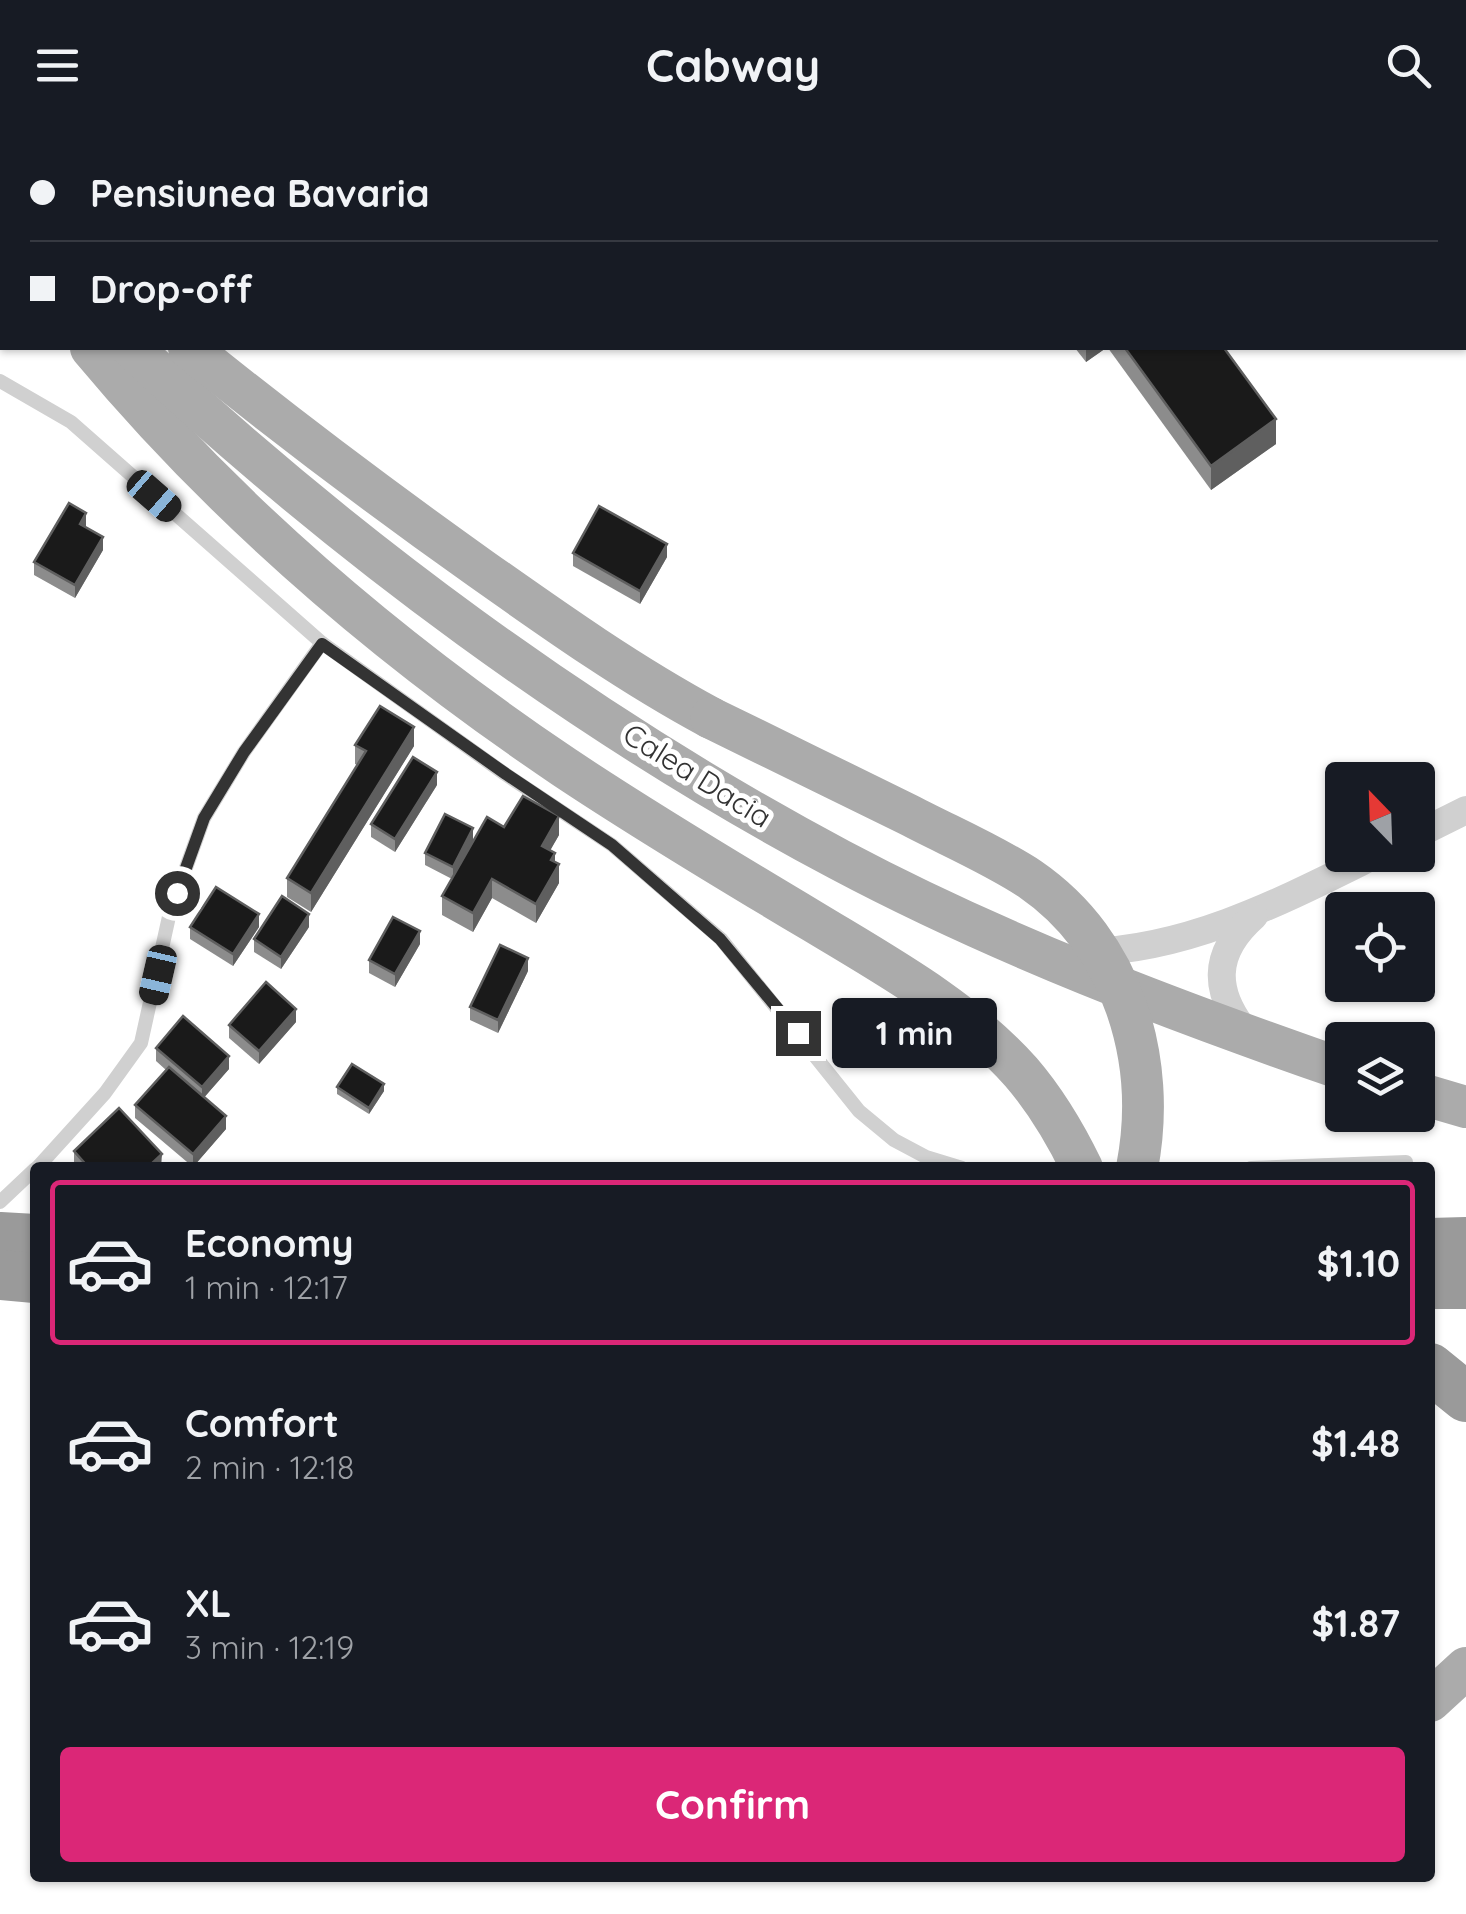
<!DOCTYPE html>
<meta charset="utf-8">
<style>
body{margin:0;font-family:Quicksand,sans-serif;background:#242831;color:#f1f3f6;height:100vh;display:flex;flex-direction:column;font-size:38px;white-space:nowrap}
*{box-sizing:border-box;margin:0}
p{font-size:32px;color:#9ea1a6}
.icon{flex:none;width:55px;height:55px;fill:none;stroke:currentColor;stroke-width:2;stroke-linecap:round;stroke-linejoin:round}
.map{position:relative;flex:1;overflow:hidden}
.side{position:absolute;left:30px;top:1032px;width:1405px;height:720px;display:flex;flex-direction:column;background:#171b24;border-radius:10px;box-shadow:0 2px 8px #0004}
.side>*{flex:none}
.hud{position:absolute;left:0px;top:0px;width:1468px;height:220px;box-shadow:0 2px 8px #0004;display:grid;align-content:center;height:220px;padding:0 30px;background:#171b24}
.needle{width:65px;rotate:337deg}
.controls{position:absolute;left:1325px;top:632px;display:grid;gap:20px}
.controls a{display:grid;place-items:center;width:110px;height:110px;border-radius:10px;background:#171b24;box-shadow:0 2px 8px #0004;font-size:50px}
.end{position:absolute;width:45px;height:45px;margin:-22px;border:12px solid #333;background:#fff;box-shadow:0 0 0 5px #fff}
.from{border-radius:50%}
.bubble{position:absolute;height:70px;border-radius:10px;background:#171b24;box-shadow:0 2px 8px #0004;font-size:32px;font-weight:800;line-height:70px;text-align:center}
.car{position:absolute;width:30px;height:60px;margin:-30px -15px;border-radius:12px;box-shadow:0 0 8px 2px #0007;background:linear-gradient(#222 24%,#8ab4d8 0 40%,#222 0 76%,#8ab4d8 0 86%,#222 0)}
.hud b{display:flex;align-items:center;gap:35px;height:95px;font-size:38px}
.hud b+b{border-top:2px solid #363941}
.hud i{width:25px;height:25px;background:#f1f3f6}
ul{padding:18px 0 0;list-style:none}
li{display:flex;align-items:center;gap:30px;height:165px;margin:0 20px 15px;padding:0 10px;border:5px solid transparent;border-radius:10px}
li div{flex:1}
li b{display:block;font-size:38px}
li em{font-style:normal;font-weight:800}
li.current{border-color:#db2777}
li>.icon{width:90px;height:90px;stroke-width:1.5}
.cta{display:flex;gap:20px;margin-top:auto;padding:20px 30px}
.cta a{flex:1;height:115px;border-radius:10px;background:#db2777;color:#fff;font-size:40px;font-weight:800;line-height:115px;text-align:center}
header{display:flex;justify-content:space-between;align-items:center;height:130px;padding:0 30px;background:#171b24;font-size:45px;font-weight:800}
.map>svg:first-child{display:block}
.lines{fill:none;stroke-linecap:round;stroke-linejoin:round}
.lane{stroke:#d0d0d0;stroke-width:14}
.street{stroke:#d0d0d0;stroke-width:28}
.primary{stroke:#ababab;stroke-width:42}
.highway{stroke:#9a9a9a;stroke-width:50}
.primary-bridge{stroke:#ababab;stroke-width:42}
.wall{fill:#8c8c8c}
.shaded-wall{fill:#5f5f5f}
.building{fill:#1a1a1a;stroke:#5f5f5f;stroke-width:2.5}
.route{stroke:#333;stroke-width:12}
.labels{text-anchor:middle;stroke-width:10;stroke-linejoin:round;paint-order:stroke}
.street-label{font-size:30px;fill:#333;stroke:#fff}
</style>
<header><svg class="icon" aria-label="menu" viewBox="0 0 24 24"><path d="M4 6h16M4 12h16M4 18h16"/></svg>Cabway<svg class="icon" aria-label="search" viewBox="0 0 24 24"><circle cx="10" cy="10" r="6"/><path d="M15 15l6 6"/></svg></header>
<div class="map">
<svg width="1466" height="1784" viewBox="0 0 1466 1784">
<rect width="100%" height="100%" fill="#fff"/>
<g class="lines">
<g class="lane">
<polyline points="0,251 71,292 322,513 505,644 612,715 721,809 859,981 894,1010 926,1027 962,1038"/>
<polyline points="37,1038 105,963 141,913 170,782 204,688 244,622 322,513"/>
<polyline points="1251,1038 1406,1032"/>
<polyline points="0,1072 35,1039"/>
</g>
<g class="street">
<polyline points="1418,704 1466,680"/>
<path d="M 1085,822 C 1189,820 1284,770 1375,725"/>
<path d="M 1248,905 C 1213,863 1211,824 1254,786"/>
</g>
<g class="primary">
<polyline points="0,88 2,92"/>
<path d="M 91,218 C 225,379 389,519 564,637 C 645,691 730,742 814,792 C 885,835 965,879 1021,942 C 1046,971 1065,1003 1082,1038"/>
<path d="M 132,218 C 344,416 584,594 840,730 C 1000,815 1172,880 1342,939"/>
<path d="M 189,218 C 284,295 381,368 481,439 C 556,492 631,545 711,588"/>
<polyline points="1418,963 1466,977"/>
<polyline points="1430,1571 1466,1538"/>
</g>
<g class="highway">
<polyline points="0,1107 35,1109"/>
<polyline points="1430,1113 1466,1112"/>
<polyline points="0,1145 35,1148"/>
<polyline points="1430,1154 1466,1154"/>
<polyline points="1430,1238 1466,1267"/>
</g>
<path class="primary-bridge" d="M 711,588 C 777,621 843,652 909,685 C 949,706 992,724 1030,749 C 1123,813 1158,930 1137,1038"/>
</g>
<g class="wall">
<polygon points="1075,218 1106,218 1086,232"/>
<polygon points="1108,218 1224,218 1276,314 1211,360"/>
<polygon points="86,396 86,397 103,420 75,468 34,445 34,432"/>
<polygon points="573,423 667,427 640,474 573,436"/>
<polygon points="355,615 414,616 311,782 287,767 287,748 357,635 355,634"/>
<polygon points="437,655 395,722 371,707 371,694"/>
<polygon points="559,705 550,720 555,732 559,753 536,793 492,768 473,802 442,785 442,766 452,749 425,735 425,723 473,711"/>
<polygon points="190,797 259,797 233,836 190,809"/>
<polygon points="309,797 281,839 254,822 254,809"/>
<polygon points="420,814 395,857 369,843 369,830"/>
<polygon points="528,841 498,903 470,890 470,877"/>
<polygon points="296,892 259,934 229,908 229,895"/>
<polygon points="156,918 229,939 204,967 226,999 193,1037 135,988 135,975 166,940 156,931"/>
<polygon points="337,957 384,961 369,984 337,964"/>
<polygon points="74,1021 162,1036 77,1038 74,1034"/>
</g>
<g class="shaded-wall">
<polygon points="1276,0 1295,0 1290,2 1276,2"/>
<polygon points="1086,218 1106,218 1086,232"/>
<polygon points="1276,289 1276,314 1211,360 1211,336"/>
<polygon points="86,383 86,396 80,407 80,394"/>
<polygon points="103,407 103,420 75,468 75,455"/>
<polygon points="667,414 667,427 640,474 640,461"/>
<polygon points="414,597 414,616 311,782 311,763"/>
<polygon points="437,642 437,655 395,722 395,709"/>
<polygon points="559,686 559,705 542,735 542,716"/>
<polygon points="473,698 473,711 453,750 453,737"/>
<polygon points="555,723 555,741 559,734 559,753 536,793 536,774 551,730"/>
<polygon points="492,749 492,768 473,802 473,783"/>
<polygon points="259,784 259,797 233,836 233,824"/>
<polygon points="309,784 309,797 281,839 281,827"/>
<polygon points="420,801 420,814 395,857 395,844"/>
<polygon points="528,828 528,841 498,903 498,890"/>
<polygon points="296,879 296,892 259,934 259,921"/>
<polygon points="229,926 229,939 202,970 202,957"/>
<polygon points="384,954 384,961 369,984 369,978"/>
<polygon points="226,986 226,999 193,1037 193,1024"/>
<polygon points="162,1024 161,1038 147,1038"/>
</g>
<g class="building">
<polygon points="1125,218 1224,218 1276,289 1211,336"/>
<polygon points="69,373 86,383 80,394 103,407 75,455 34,432"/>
<polygon points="599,376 667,414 640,461 573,423"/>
<polygon points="380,576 414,597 311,763 287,748 366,621 355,615"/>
<polygon points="413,627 437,642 395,709 371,694"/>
<polygon points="523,666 559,686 542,716 555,723 551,730 559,734 536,774 492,749 473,783 442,766 487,687 504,697"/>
<polygon points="445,684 473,698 453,737 425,723"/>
<polygon points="216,757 259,784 233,824 190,797"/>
<polygon points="282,766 309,784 281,827 254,809"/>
<polygon points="393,787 420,801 395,844 369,830"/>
<polygon points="500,815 528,828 498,890 470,877"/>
<polygon points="266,852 296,879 259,921 229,895"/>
<polygon points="183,886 229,926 202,957 156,918"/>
<polygon points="352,934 384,954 369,978 337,957"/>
<polygon points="169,937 226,986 193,1024 135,975"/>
<polygon points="119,978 162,1024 147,1038 89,1038 74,1021"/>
</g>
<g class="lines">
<polyline class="route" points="177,763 204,688 244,622 322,514 506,644 612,715 720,809 798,903"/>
</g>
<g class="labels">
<g class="street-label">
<text transform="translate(697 646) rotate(32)" y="10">Calea Dacia</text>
</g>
</g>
</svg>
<div class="controls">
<a><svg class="needle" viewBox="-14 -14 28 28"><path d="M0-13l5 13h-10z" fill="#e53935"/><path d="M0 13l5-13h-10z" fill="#9ea1a6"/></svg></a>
<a><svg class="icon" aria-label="locate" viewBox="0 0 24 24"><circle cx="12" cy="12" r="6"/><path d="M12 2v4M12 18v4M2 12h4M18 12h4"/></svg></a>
<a><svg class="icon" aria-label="layers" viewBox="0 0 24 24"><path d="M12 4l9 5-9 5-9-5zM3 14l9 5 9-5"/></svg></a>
</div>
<i class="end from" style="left:177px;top:763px"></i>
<i class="end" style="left:798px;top:903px"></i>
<div class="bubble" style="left:832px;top:868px;width:165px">1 min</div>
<i class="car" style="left:154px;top:366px;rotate:131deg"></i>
<i class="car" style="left:158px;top:845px;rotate:193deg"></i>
<div class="hud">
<b><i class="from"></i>Pensiunea Bavaria</b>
<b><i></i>Drop-off</b>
</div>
<section class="side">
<ul>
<li class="current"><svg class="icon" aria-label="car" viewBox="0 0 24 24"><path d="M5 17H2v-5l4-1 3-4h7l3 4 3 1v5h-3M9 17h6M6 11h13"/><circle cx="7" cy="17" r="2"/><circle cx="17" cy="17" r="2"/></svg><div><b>Economy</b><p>1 min · 12:17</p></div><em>$1.10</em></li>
<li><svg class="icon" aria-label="car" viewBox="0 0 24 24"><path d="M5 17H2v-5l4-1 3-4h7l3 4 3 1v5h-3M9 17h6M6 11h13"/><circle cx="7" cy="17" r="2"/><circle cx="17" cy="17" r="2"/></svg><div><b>Comfort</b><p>2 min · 12:18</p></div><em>$1.48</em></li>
<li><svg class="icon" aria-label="car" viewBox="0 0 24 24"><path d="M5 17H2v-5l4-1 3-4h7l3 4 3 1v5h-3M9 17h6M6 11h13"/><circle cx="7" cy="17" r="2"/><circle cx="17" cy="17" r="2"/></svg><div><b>XL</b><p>3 min · 12:19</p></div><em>$1.87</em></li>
</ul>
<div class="cta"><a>Confirm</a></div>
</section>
</div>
